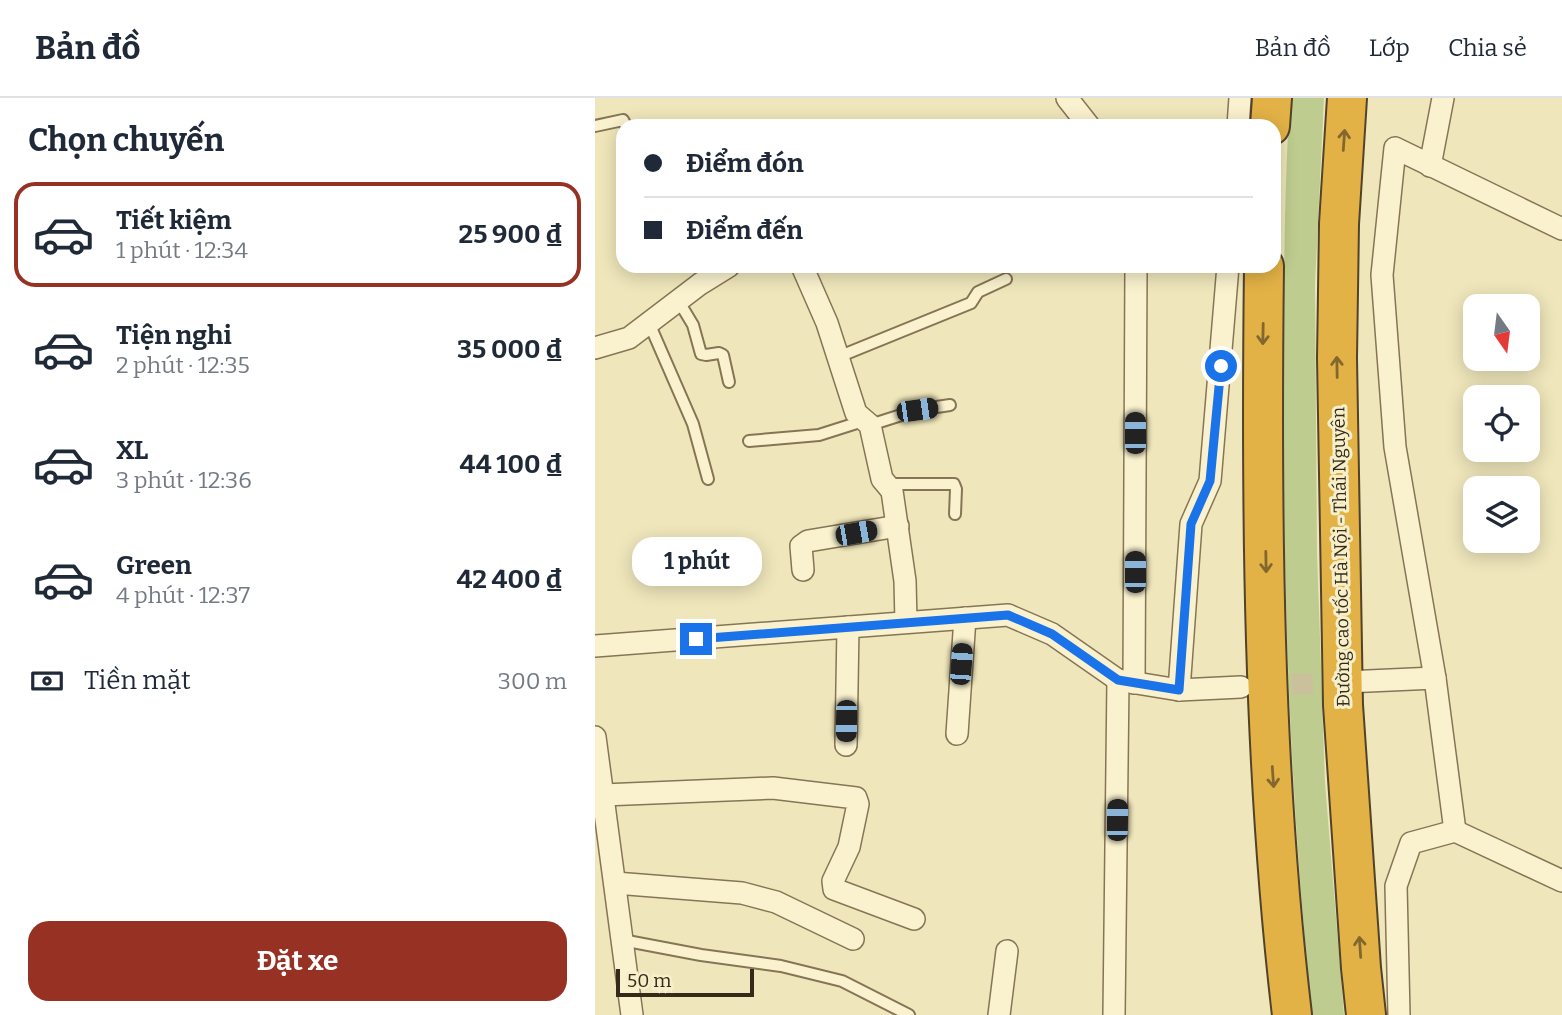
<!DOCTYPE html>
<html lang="vi">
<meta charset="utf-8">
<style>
body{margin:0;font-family:Bitter,serif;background:#f2f2f3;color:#1f2937;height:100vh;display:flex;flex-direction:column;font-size:26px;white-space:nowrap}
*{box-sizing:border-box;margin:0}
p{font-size:23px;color:#747a83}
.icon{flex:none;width:38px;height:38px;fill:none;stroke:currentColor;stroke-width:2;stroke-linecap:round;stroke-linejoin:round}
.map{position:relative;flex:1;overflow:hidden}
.panel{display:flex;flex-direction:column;background:#fff;width:595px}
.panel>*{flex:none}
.top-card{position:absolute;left:21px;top:21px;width:665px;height:154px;border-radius:21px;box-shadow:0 4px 18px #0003;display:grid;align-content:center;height:154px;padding:0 28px;background:#fff}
.needle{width:46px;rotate:166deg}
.controls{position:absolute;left:868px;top:196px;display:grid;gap:14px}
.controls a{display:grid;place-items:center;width:77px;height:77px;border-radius:14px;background:#fff;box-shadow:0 4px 18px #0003;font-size:35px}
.scale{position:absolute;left:21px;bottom:18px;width:138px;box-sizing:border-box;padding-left:7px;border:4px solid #342a1a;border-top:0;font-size:19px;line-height:24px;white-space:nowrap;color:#342a1a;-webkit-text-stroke:5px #f6efca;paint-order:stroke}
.end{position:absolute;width:32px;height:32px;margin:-16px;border:9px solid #1a73e8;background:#fff;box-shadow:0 0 0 4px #fff}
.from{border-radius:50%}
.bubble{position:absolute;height:49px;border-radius:21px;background:#fff;box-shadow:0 4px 18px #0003;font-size:23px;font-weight:700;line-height:49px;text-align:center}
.car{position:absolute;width:21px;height:42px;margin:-21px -10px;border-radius:9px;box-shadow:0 0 5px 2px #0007;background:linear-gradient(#222 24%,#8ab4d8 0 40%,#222 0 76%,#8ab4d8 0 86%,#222 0)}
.top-card b{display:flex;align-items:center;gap:24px;height:66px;font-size:26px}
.top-card b+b{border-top:2px solid #e0e1e3}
.top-card i{width:18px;height:18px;background:#1f2937}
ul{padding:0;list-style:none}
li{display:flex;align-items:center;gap:21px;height:105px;margin:0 14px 10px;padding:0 14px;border:4px solid transparent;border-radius:21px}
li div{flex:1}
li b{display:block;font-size:26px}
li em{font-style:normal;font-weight:700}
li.current{border-color:#973123}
li>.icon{width:63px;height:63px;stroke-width:1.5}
h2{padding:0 28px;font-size:32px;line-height:84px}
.pay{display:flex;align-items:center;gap:18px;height:77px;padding:0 28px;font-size:26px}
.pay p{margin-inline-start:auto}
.action{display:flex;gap:14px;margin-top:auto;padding:14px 28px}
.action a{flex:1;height:80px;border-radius:21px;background:#973123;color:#fff;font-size:28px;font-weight:700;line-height:80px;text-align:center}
header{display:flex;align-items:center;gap:42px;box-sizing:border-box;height:98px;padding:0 35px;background:#fff;border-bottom:2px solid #e0e1e3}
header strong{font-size:33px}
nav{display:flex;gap:38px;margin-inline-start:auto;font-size:24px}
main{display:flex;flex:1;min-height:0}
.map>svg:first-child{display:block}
.green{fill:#becc8f}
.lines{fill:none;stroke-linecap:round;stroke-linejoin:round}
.minor-tunnel{stroke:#cac09b;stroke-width:21;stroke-dasharray:21 10;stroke-linecap:butt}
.service-casing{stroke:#867555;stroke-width:14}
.minor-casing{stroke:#867555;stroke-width:24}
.motorway-casing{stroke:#53422a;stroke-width:42}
.service{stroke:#faf2ce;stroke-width:10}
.minor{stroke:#faf2ce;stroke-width:21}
.motorway{stroke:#e3b246;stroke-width:38}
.oneway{stroke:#83672e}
.route{stroke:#1a73e8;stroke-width:9}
.labels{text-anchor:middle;stroke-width:6;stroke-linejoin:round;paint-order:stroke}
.street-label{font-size:18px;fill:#342a1a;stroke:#f6efca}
</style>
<header>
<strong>Bản đồ</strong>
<nav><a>Bản đồ</a><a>Lớp</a><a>Chia sẻ</a></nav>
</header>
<main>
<section class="panel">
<h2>Chọn chuyến</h2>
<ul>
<li class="current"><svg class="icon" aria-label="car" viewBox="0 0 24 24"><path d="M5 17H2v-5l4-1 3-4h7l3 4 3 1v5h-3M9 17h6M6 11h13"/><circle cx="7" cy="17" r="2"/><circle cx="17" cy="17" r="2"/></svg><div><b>Tiết kiệm</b><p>1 phút · 12:34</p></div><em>25 900 ₫</em></li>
<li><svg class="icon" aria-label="car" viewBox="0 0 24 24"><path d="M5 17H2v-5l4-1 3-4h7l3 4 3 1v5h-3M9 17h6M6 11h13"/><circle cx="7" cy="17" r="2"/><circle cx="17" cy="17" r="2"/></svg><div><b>Tiện nghi</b><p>2 phút · 12:35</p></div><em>35 000 ₫</em></li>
<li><svg class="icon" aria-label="car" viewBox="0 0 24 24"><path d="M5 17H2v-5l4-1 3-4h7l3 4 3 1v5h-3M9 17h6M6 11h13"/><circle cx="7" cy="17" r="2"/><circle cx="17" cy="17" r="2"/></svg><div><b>XL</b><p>3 phút · 12:36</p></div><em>44 100 ₫</em></li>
<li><svg class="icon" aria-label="car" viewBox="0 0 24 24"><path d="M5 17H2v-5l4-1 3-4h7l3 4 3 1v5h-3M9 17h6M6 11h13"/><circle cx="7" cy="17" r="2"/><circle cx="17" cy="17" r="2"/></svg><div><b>Green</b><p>4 phút · 12:37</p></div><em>42 400 ₫</em></li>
</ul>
<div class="pay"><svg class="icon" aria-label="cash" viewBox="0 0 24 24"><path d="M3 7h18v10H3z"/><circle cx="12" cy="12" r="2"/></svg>Tiền mặt<p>300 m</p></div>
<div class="action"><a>Đặt xe</a></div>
</section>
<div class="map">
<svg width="967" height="917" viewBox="0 0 967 917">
<rect width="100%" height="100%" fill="#efe6bb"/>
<path class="green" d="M 695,0 L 729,0 L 720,186 L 722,454 L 730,685 L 749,917 L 717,917 C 695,702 687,486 689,271 C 689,180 689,90 695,0 Z"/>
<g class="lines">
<polyline class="minor-tunnel" points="666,588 751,584"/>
<defs>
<g id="service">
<polyline points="0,28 28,22 31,28"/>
<polyline points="83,202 98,227 106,256 111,257 124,255 128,257 134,284"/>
<polyline points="54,225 98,326 113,381"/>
<polyline points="243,259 376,205 383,194 411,181"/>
<polyline points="275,327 322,312 355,307"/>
<polyline points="154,343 224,337 268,323"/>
<polyline points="291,386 359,386 361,391 360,416"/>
<polyline points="27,842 106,857 186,868 247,883 314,917"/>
</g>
<g id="minor">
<polyline points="472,0 494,28"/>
<polyline points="643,28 645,0"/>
<polyline points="835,68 848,0"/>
<polyline points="207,168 232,225 261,315 275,327 287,381 297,393 310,483 311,524"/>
<polyline points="0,250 34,240 105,186 134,168"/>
<polyline points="208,472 206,448 213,443 303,428"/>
<polyline points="0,548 413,517 457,536 523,582 584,592 646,589"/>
<polyline points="751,584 840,580"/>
<polyline points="539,585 541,168"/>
<polyline points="584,592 596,426 615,383 633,168"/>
<polyline points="362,636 370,520"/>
<polyline points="0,639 37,917"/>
<polyline points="251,647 253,529"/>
<polyline points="8,697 178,690 261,700 263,706 254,749 238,783 239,791 319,821"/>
<polyline points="860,733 840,580 800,349 787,177 800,50 967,131"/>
<polyline points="20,785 147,795 181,804 258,841"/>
<polyline points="404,917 412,853"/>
<polyline points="519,917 523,582"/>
<polyline points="804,917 801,788 816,745 860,733 967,783"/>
</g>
<g id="motorway">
<polyline points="752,0 744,126 742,260 748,607 766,870 771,917"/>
<polyline points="675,28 677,0"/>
<path d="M 669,168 C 666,415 668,671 697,917"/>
</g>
</defs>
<use href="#service" class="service-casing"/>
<use href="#minor" class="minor-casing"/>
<use href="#motorway" class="motorway-casing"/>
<use href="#service" class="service"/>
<use href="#minor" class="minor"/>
<use href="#motorway" class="motorway"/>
</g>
<defs><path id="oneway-shaft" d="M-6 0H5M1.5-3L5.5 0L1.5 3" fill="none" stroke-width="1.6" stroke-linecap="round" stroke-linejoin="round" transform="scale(1.75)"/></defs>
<g class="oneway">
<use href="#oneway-shaft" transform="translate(749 42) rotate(-86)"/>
<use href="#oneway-shaft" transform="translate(668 236) rotate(91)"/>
<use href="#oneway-shaft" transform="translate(742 269) rotate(-91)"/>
<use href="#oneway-shaft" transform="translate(671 464) rotate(89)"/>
<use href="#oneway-shaft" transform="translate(678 679) rotate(86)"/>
<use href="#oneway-shaft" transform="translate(765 849) rotate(-94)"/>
</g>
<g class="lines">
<polyline class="route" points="101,541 413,517 457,536 523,582 584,592 596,426 615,383 626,268"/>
</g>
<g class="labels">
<g class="street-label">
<text transform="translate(746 459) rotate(-91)" y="6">Đường cao tốc Hà Nội - Thái Nguyên</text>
</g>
</g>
</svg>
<div class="controls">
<a><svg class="needle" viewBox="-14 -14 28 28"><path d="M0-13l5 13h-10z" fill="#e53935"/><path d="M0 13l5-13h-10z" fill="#747a83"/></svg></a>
<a><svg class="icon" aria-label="locate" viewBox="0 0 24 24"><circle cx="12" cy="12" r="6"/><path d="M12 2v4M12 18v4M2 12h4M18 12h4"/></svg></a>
<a><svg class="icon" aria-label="layers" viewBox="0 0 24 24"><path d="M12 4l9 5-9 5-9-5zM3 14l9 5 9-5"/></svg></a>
</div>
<div class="scale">50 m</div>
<i class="end from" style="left:626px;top:268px"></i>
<i class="end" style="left:101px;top:541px"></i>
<div class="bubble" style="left:37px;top:439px;width:130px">1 phút</div>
<i class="car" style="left:322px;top:312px;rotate:82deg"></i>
<i class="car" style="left:540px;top:335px;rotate:0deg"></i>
<i class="car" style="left:261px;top:435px;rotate:80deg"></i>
<i class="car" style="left:540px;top:474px;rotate:0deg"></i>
<i class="car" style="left:366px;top:566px;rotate:4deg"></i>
<i class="car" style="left:251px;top:623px;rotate:181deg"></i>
<i class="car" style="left:522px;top:722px;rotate:1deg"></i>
<div class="top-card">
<b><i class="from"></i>Điểm đón</b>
<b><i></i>Điểm đến</b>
</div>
</div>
</main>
